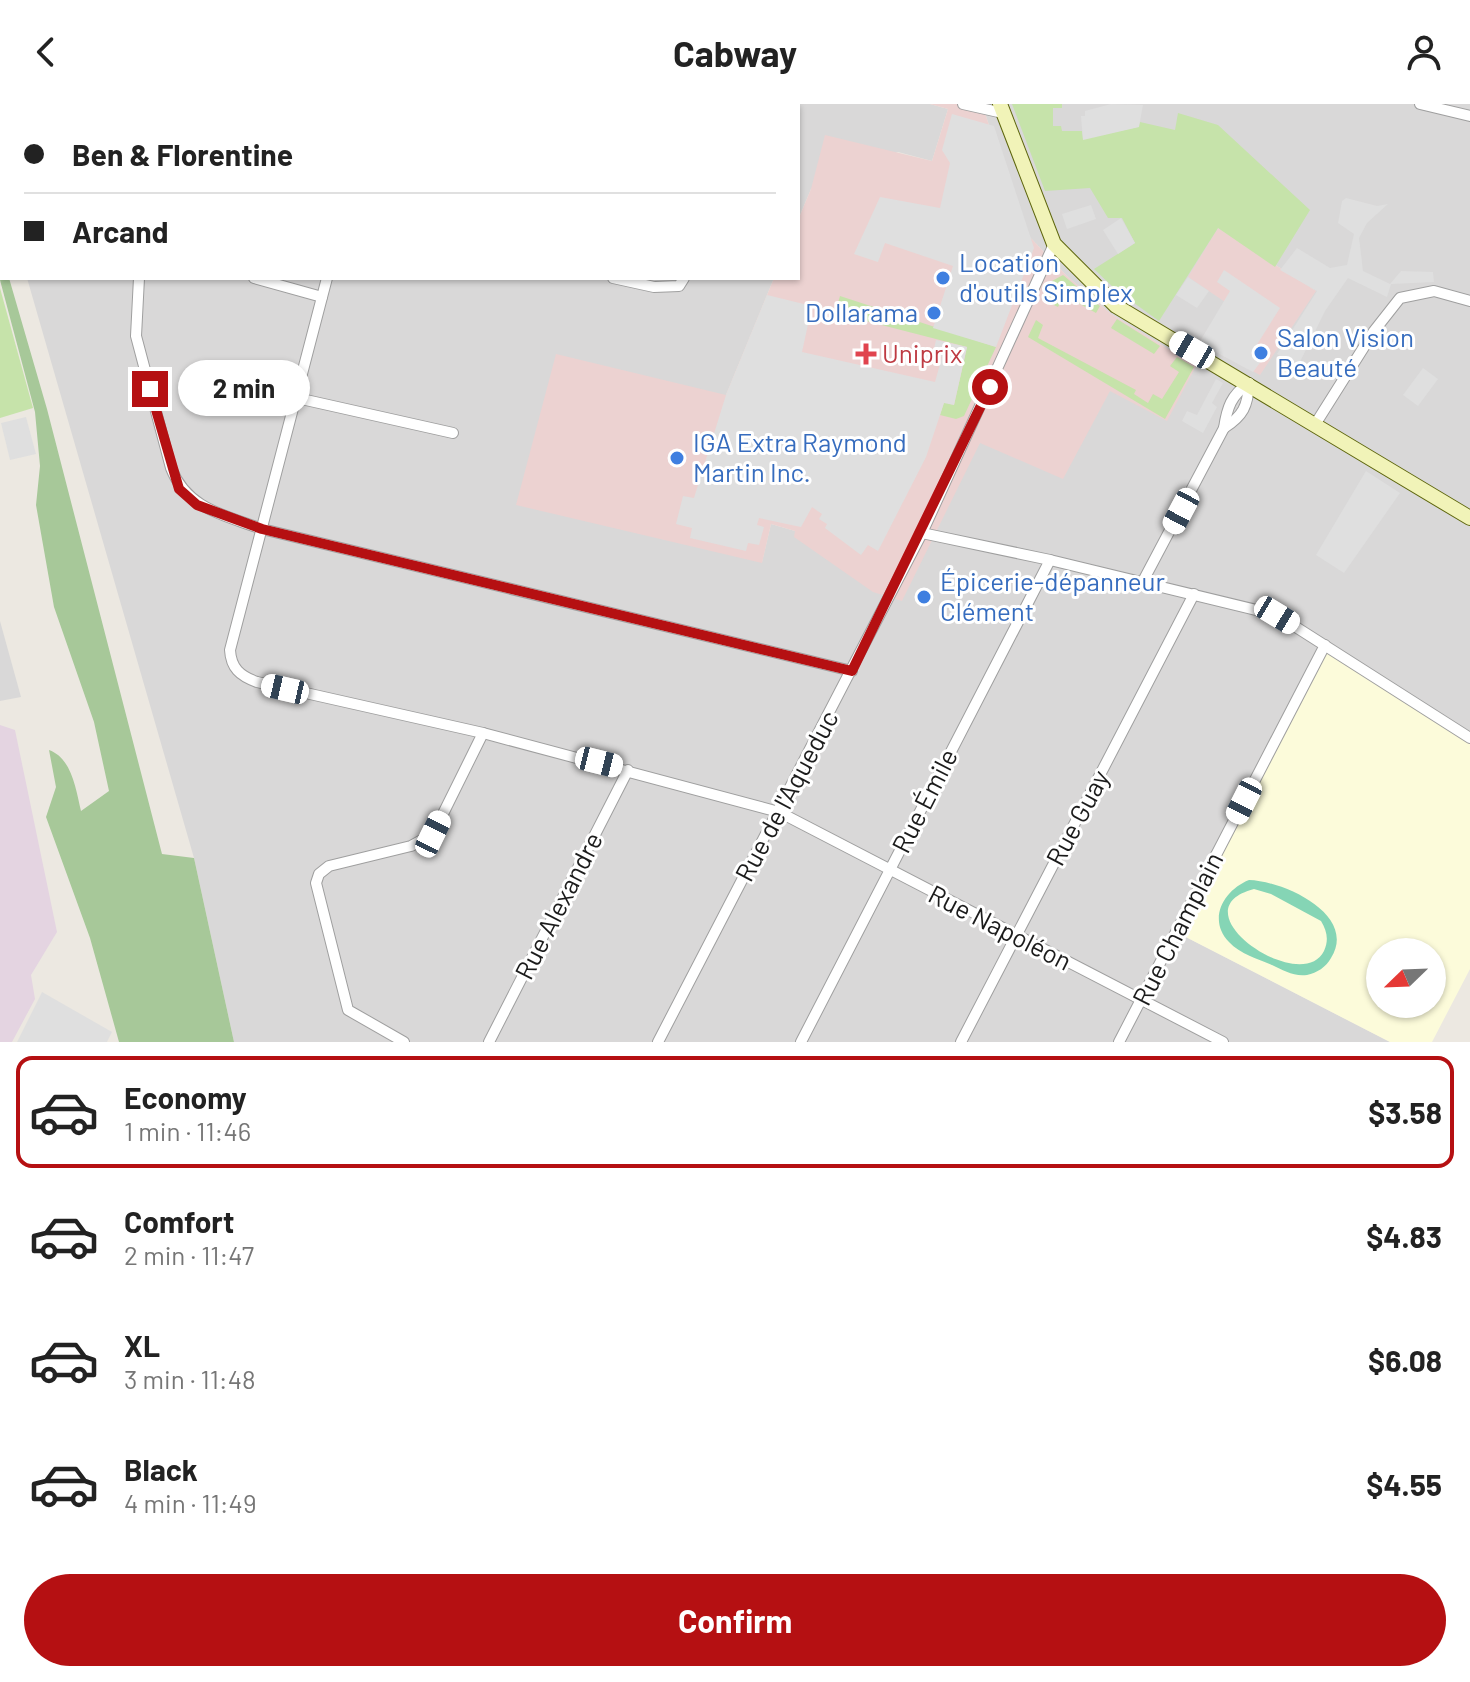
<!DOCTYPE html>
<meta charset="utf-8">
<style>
body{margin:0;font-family:Barlow,sans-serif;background:#f6f6f6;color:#222;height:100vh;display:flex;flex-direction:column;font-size:30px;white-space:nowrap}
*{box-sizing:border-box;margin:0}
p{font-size:26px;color:#767676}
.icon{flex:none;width:44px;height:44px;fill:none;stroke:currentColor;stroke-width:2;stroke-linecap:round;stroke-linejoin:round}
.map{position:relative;height:938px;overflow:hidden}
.drawer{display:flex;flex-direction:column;background:#fff;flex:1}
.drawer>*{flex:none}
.hud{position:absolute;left:0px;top:0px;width:800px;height:176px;box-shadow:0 2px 6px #0004;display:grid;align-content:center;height:176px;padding:0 24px;background:#fff}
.needle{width:52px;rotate:247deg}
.fabs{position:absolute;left:1366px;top:834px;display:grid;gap:16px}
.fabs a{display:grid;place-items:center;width:80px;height:80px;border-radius:50%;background:#fff;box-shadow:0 2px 6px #0004;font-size:40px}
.end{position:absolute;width:36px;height:36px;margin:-18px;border:10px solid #b51012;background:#fff;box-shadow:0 0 0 4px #fff}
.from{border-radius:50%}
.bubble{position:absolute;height:56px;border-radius:28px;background:#fff;box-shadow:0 2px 6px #0004;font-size:26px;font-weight:700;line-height:56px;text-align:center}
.car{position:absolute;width:24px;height:48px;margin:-24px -12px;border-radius:10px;box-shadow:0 0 6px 2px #0007;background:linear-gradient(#fff 24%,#345 0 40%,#fff 0 76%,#345 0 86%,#fff 0)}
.hud b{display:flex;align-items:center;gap:28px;height:76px;font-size:30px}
.hud b+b{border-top:2px solid #e0e0e0}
.hud i{width:20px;height:20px;background:#222}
ul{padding:14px 0 0;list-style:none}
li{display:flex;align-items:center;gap:24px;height:112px;margin:0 16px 12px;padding:0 8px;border:4px solid transparent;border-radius:16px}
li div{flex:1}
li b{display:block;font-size:30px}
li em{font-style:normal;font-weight:700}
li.active{border-color:#b51012}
li>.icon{width:72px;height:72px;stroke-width:1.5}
.button{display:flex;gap:16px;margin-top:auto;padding:16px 24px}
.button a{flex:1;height:92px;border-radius:48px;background:#b51012;color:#fff;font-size:32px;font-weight:700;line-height:92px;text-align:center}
header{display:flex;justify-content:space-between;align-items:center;height:104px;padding:0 24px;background:#fff;font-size:36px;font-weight:700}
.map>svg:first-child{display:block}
.residential{fill:#d9d8d8;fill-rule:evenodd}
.commercial{fill:#ecd2d1}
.industrial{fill:#e4d4e1}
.education{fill:#fcfbda;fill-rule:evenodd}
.grass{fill:#c6e3aa}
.forest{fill:#a7c899}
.pitch{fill:#85d5b5;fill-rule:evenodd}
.parking{fill:#dfdfdf}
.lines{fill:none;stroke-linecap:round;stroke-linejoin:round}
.street-casing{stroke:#9f9f9f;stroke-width:12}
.secondary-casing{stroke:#5e660d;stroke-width:16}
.street{stroke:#fff;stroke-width:10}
.secondary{stroke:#f1f3b8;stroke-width:14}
.route{stroke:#b51012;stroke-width:10}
.shop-dot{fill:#3f7fe0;stroke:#fff;stroke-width:3}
.health-dot{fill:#e0444e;stroke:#fff;stroke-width:3}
.labels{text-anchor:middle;stroke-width:6;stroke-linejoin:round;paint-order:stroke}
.shop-label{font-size:26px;fill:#366cbe;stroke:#fff;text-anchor:start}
.health-label{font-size:26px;fill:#be3a42;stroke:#fff;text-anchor:start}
.street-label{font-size:26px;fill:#1b1b1b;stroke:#fff}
</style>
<header><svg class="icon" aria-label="back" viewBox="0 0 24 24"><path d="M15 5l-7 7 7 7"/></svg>Cabway<svg class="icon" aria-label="person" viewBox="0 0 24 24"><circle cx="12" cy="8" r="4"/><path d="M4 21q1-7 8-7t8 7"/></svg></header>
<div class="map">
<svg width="1470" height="938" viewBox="0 0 1470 938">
<rect width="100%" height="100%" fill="#ece8e1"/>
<g class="residential">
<polygon points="354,0 930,0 948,5 932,57 898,48 811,85 798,116 798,2"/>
<path d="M 982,0 L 1470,0 L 1470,634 L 1176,828 L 1390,938 L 234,938 L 194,754 L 27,174 L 774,174 L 726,291 L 762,458 L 771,420 L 795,427 L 980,339 L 1110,287 L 1196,262 L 1111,210 L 1067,172 L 1024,127 ZM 1218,124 L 1316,187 L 1199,239 L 1226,198 Z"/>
<polygon points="0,517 21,593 0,597"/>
</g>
<g class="commercial">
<polygon points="930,0 982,0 1024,127 1067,172 1111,210 1196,262 1167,317 1110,287 1063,375 980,339 902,497 873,488 794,433 795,427 771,420 762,459 516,401 556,250 726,291 774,174 798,174 798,116 811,85 825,31 932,57 948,5"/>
<polygon points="1218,124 1316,187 1260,271 1199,239 1225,198 1188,173"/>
</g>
<polygon class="industrial" points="0,621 15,626 57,828 31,871 35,895 12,938 0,938"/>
<path class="education" d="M 1325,541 L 1470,634 L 1470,865 L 1432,938 L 1390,938 L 1176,828 ZM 1380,848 L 1432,848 L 1432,900 L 1380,900 Z"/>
<g class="grass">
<polygon points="1012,0 1062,0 1062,4 1053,4 1053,22 1061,22 1062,27 1082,27 1083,35 1138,23 1140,18 1175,26 1178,9 1218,21 1310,106 1275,163 1218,124 1159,217 1116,186 1094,165 1135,139 1122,114 1108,114 1090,84 1045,87"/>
<polygon points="1063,171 1100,202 1096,209 1064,191 1058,203 1043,196 1052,177"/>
<polygon points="0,184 33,304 0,314"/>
<polygon points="840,192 996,243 964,312 956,315 940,311 944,298 954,301 967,243 835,209"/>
<polygon points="1117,215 1160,242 1154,250 1111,224"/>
<polygon points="1036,216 1043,221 1038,234 1136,286 1134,290 1148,299 1153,290 1162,295 1179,268 1170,262 1177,253 1194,263 1165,315 1028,233"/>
</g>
<path class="forest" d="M 0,144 L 2,174 L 9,174 L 47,305 L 162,750 L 194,754 L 234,938 L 119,938 L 90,834 L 46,713 L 56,683 L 49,646 C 72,654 76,686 81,707 L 109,687 L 94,618 L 54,503 L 36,401 L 40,362 L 35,308 L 0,176 Z"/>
<path class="pitch" d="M 1249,776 C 1284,777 1358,811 1331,854 C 1326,863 1317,869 1307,871 C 1294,873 1283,866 1272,861 C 1258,855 1240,850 1229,838 C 1207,815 1224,786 1249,776 ZM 1254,785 L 1271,790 L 1321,817 C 1327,827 1329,836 1324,847 C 1301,893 1174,806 1254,785 Z"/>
<g class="parking">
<polygon points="1111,0 1143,1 1139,23 1083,36 1081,12 1085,12 1085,7"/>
<polygon points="952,10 994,22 1034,144 996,243 933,224 953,162 885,139 878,158 854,150 880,93 940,104 950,59 942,46"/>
<polygon points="1346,94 1377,102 1388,100 1367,119 1359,134 1363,167 1390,180 1401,167 1433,168 1434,178 1391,180 1387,193 1348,174 1325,207 1297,264 1277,250 1317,187 1280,166 1297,144 1330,164 1347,161 1354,130 1338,119 1342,97"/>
<polygon points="1091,101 1096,115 1067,125 1062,110"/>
<polygon points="1121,114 1135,139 1118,150 1103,126"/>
<polygon points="1224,166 1280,204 1251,250 1262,256 1253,268 1199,239 1230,187 1217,178"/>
<polygon points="1188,173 1209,187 1197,204 1176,191"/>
<polygon points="767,191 812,202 802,248 935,278 942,253 933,250 936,236 967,243 954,301 944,299 926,353 878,447 868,441 861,451 825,424 827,420 819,415 822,410 812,403 801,423 759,414 757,421 764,423 759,441 748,439 746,447 690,434 692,424 676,420 683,392 694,394 726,291"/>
<polygon points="1423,264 1438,275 1418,302 1403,291"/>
<polygon points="1216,275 1223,279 1212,299 1217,303 1203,329 1182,317 1187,307 1197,311"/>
<polygon points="26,313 36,350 10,356 1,319"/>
<polygon points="1366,367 1400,389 1344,469 1316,451"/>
<polygon points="42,888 112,928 107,938 17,938"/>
</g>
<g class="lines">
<defs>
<g id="street">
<polyline points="963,0 1003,9"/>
<polyline points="1420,0 1470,12"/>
<polyline points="373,2 374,0"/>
<polyline points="551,2 551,0"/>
<polyline points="730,2 730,0"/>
<polyline points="0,50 2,57"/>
<path d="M 139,174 L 136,232 L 171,364 C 187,405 224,411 262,425 L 852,567"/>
<polyline points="254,174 322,193"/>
<path d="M 327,174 L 230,546 C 231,564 240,572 257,578 L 483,629 L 779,708 L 1223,938"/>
<polyline points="613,174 654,183 679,182 684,174"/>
<polyline points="297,294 453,329"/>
<polyline points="1316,319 1374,227 1400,194 1434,187 1470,197"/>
<path d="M 1224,324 C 1243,312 1248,302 1249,279"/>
<polyline points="922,429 1050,456 1277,511 1470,634"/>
<path d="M 1142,479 L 1224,324 C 1227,304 1231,291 1249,279"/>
<polyline points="404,938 348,906 316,779 319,770 329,762 411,742 433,730 483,629"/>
<polyline points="489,938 628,666"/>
<polyline points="658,938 922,429 1054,140"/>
<polyline points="801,938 1050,456"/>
<polyline points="961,938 1194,490"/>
<polyline points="1119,938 1325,541"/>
</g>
<polyline id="secondary" points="1000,0 1054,140 1116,202 1470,414"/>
</defs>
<use href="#street" class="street-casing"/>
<use href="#secondary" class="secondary-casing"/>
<use href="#street" class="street"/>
<use href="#secondary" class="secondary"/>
</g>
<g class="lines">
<polyline class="route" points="150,285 179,385 197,401 262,425 852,567 990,283"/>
</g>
<g class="shop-dot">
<circle cx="943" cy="174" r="8"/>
<circle cx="934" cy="209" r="8"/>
<circle cx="1261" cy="249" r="8"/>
<circle cx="677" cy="354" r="8"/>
<circle cx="924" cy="493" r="8"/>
</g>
<path class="health-dot" d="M862 238h8v8h8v8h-8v8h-8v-8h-8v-8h8z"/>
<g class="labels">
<g class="shop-label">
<text x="959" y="168">Location<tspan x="959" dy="30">d'outils Simplex</tspan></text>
<text x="918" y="218" text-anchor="end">Dollarama</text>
<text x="1277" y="243">Salon Vision<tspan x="1277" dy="30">Beauté</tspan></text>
<text x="693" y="348">IGA Extra Raymond<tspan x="693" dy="30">Martin Inc.</tspan></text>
<text x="940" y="487">Épicerie-dépanneur<tspan x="940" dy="30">Clément</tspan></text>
</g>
<g class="health-label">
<text x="882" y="259">Uniprix</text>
</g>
<g class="street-label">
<text transform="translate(787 692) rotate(-62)" y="9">Rue de l'Aqueduc</text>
<text transform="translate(925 697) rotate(-63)" y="9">Rue Émile</text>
<text transform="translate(1078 714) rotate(-62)" y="9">Rue Guay</text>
<text transform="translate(559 802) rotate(-63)" y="9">Rue Alexandre</text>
<text transform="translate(1000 824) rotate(27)" y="9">Rue Napoléon</text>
<text transform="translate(1178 825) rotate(-63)" y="9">Rue Champlain</text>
</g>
</g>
</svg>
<div class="fabs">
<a><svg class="needle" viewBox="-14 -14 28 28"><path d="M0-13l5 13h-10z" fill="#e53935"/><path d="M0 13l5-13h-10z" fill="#767676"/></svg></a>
</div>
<i class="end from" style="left:990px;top:283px"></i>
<i class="end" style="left:150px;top:285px"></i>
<div class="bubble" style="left:178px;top:256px;width:132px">2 min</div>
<i class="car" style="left:1192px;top:246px;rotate:300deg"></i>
<i class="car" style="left:1181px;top:407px;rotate:208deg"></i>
<i class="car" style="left:1277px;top:511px;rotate:121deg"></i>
<i class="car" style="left:285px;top:585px;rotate:283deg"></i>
<i class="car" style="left:599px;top:658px;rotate:104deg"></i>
<i class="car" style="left:1244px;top:697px;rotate:207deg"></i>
<i class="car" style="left:433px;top:730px;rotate:26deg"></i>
<div class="hud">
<b><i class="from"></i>Ben &amp; Florentine</b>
<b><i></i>Arcand</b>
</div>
</div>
<section class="drawer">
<ul>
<li class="active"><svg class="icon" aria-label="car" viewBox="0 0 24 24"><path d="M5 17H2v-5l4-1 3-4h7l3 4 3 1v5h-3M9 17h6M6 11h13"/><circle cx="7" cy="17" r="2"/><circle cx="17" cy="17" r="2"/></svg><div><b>Economy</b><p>1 min · 11:46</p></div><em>$3.58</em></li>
<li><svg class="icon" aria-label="car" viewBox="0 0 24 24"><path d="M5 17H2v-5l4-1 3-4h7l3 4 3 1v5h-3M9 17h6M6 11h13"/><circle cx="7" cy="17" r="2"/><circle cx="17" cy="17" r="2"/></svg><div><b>Comfort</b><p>2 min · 11:47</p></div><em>$4.83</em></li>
<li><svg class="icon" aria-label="car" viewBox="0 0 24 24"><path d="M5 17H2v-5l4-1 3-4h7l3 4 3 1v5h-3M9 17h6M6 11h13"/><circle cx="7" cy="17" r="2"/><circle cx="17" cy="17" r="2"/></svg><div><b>XL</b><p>3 min · 11:48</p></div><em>$6.08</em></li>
<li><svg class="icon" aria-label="car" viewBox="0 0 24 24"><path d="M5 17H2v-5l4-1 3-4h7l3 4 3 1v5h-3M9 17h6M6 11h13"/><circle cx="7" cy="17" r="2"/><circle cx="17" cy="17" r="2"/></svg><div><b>Black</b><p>4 min · 11:49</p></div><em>$4.55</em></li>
</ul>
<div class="button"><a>Confirm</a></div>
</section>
